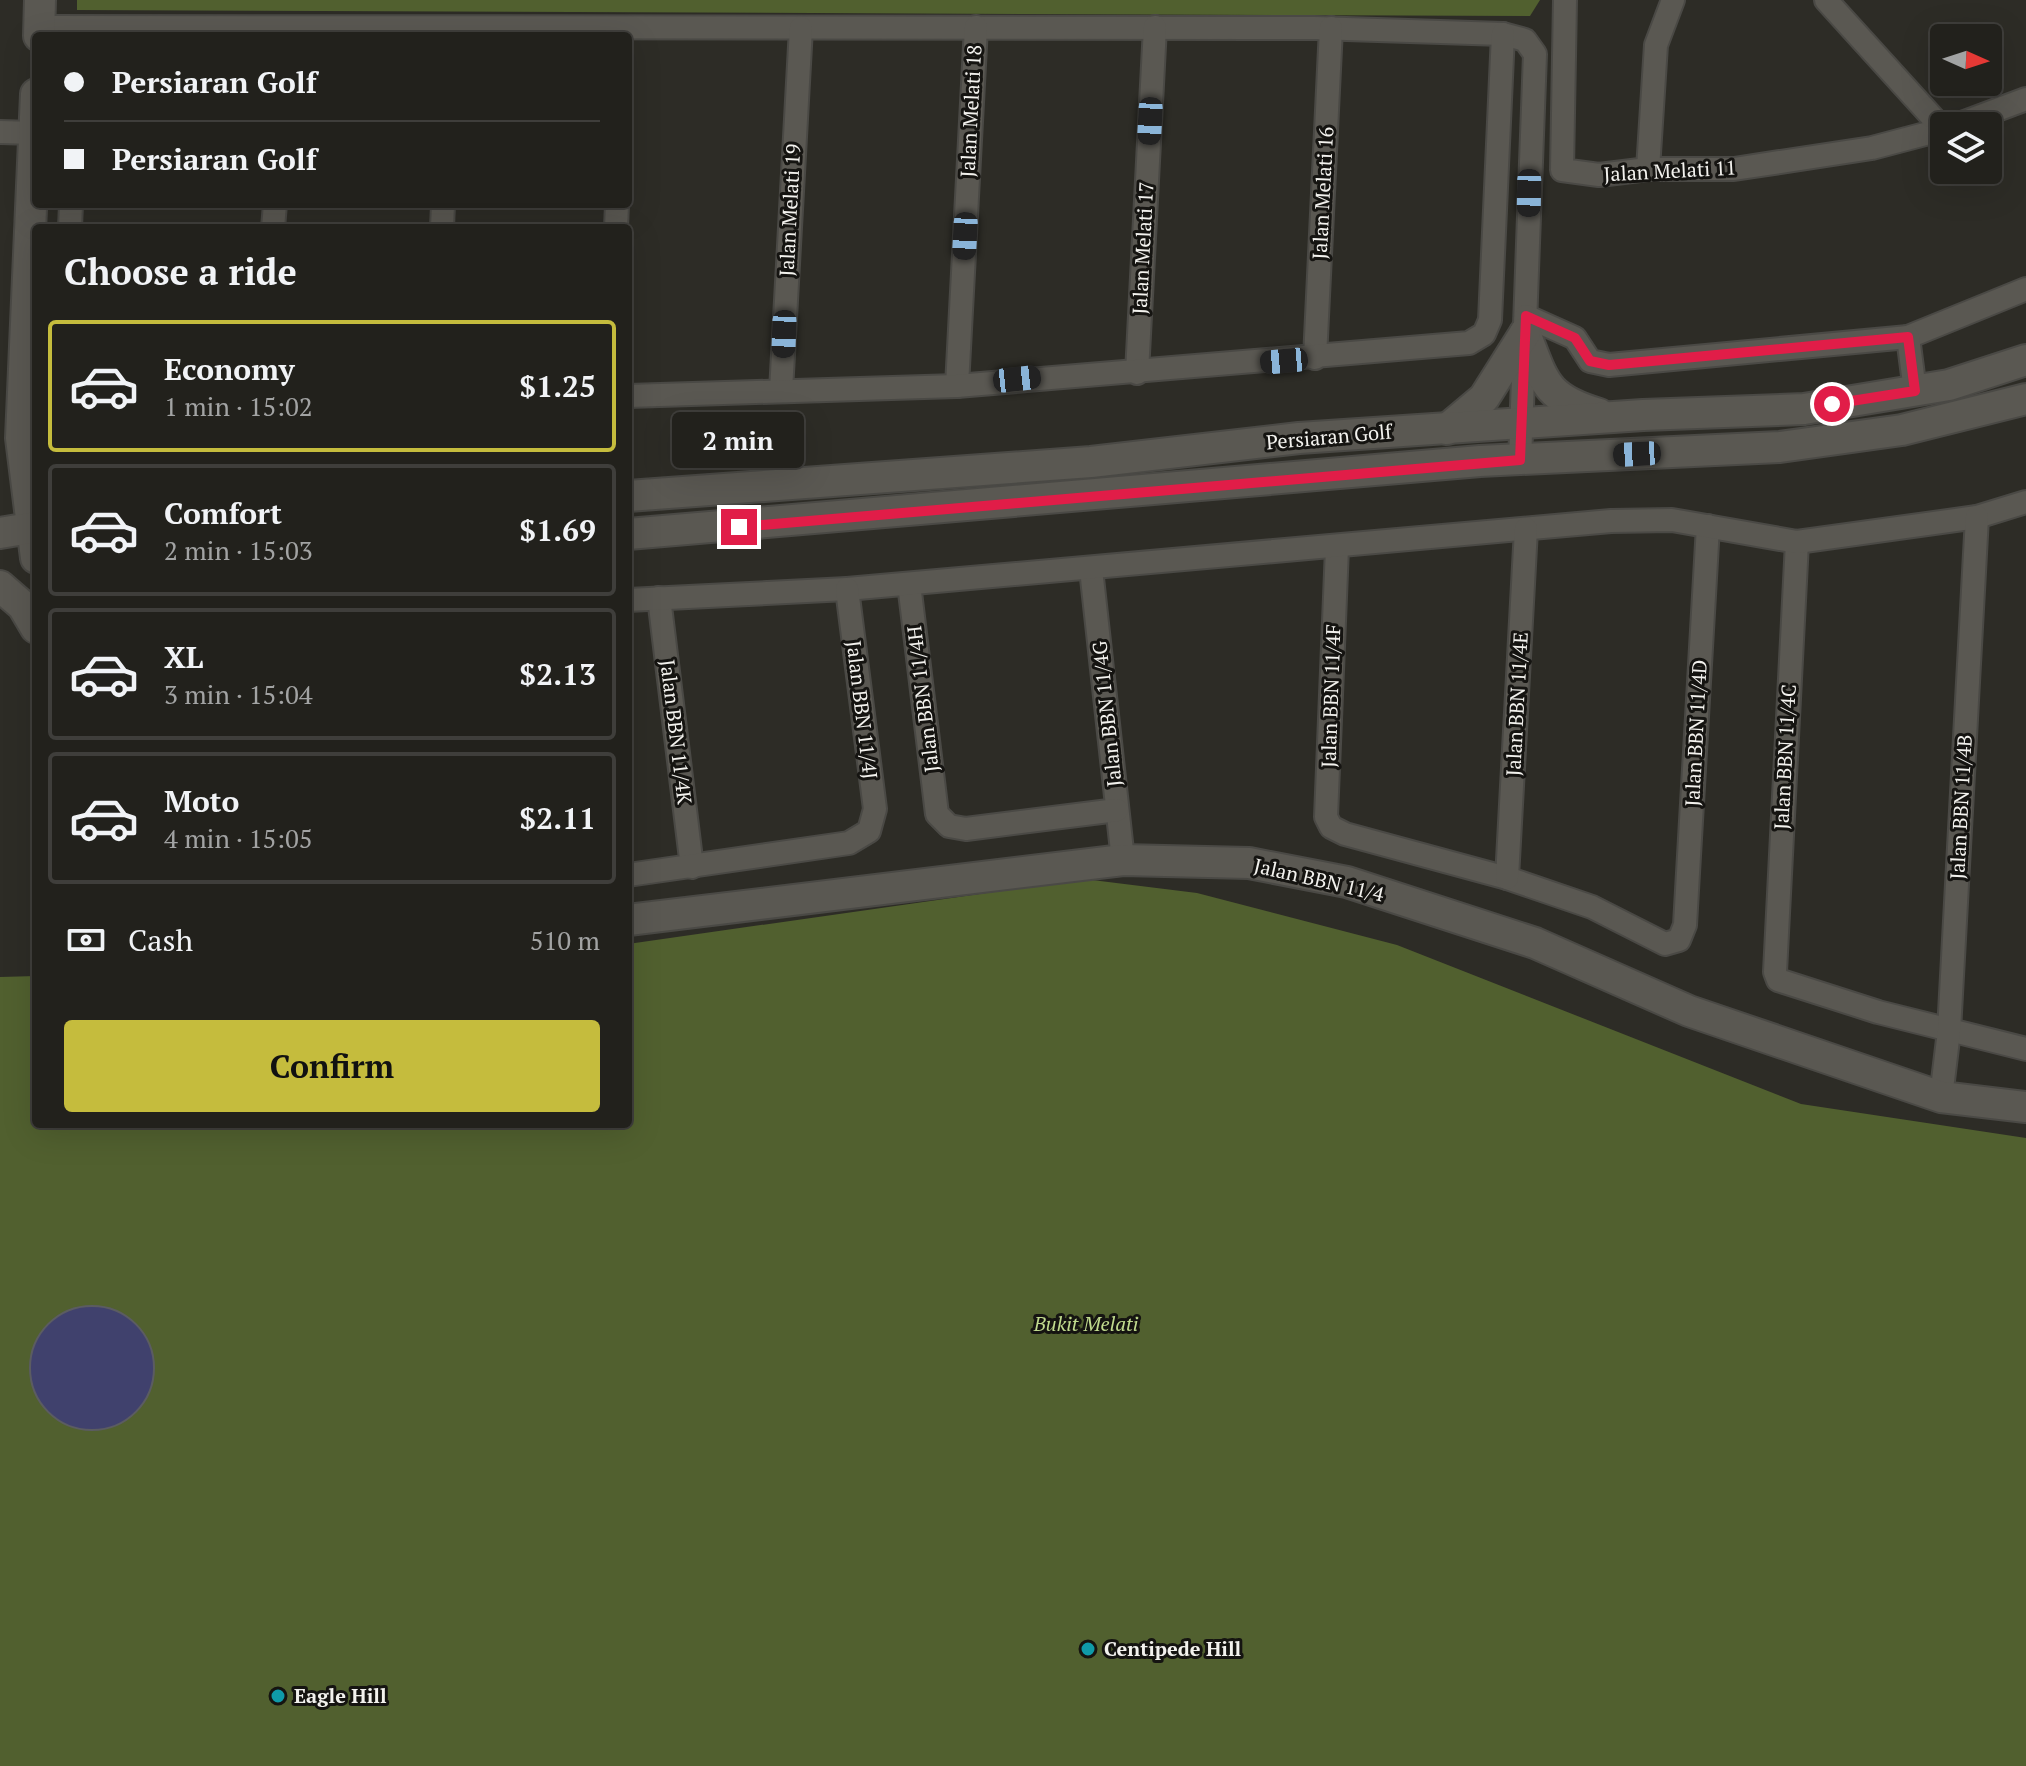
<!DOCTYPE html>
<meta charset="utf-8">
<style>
body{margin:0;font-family:"PT Serif",serif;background:#2e2e29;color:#f1f3f6;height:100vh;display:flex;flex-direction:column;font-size:30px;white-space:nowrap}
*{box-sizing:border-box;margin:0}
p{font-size:26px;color:#a2a3a3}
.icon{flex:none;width:44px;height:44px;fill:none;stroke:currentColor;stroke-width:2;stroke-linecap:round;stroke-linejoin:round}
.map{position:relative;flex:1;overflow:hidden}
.drawer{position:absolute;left:32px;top:224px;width:600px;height:904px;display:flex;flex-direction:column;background:#22211c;border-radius:8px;box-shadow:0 8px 32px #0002,0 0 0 2px #3f3e3b}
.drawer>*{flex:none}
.guide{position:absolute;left:32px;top:32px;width:600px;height:176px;border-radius:8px;box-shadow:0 8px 32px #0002,0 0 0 2px #3f3e3b;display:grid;align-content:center;height:176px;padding:0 32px;background:#22211c}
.needle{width:52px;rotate:93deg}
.controls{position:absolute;left:1930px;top:24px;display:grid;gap:16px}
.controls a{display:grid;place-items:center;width:72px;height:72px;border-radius:8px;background:#22211c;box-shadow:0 8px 32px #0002,0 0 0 2px #3f3e3b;font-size:40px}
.end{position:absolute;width:36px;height:36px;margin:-18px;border:10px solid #e11d48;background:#fff;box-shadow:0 0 0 4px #fff}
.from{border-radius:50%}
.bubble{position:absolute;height:56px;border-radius:8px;background:#22211c;box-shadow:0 8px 32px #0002,0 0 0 2px #3f3e3b;font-size:26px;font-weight:800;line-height:56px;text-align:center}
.car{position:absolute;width:24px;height:48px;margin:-24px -12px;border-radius:10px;box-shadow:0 0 6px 2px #0007;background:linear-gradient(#222 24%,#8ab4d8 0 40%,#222 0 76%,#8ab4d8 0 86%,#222 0)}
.guide b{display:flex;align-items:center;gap:28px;height:76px;font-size:30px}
.guide b+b{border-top:2px solid #3f3e3b}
.guide i{width:20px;height:20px;background:#f1f3f6}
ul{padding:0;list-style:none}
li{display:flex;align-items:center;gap:24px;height:132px;margin:0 16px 12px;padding:0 16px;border:4px solid #3f3e3b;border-radius:8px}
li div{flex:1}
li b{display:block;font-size:30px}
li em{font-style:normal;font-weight:800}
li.on{border-color:#c5bc3d}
li>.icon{width:72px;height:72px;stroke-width:1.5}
h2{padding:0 32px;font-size:36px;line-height:96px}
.pay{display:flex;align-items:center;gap:20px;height:88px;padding:0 32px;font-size:30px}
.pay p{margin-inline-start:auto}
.primary-button{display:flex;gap:16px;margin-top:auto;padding:16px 32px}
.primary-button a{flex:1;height:92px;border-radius:8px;background:#c5bc3d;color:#111;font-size:32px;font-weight:800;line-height:92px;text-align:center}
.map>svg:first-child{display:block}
.forest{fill:#51602f}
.building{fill:#40416d;stroke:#5b5c62;stroke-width:2}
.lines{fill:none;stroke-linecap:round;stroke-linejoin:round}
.street-casing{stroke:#4a4945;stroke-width:26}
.secondary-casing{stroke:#4a4945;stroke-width:34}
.street{stroke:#5a5852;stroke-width:22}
.secondary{stroke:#5a5852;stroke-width:30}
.route{stroke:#e11d48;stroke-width:10}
.culture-dot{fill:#0f9aa8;stroke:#151411;stroke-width:3}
.labels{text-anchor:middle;stroke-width:6;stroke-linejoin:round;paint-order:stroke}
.street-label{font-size:20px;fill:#f3f2ee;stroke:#151411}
.park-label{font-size:20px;font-style:italic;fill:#c1db8e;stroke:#151411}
.poi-label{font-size:20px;font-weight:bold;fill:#f3f2ee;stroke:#151411;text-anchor:start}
</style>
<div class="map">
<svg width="2026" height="1766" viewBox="0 0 2026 1766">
<rect width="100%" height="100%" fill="#2d2c26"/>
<g class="forest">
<polygon points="77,0 1540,0 1530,16 77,10"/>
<polygon points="1084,879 1197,893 1397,945 1801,1104 2026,1138 2026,1766 0,1766 0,977 36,976 36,1124 628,1124 628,944"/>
</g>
<circle class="building" cx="92" cy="1368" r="62"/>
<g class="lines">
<defs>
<g id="street">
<polyline points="1565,0 1562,170 1599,175 1648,169 1734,169 1872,148 1944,129"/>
<polyline points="1826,0 1943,129"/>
<polyline points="39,27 1315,28 1503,34 1525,40 1535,54 1520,460"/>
<polyline points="1954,126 2026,99"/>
<polyline points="0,132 34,133"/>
<polyline points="1648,169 1656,45 1673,0"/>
<polyline points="70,228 71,204"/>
<polyline points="273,228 275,204"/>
<polyline points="442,228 443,204"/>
<polyline points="616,228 617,204"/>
<polyline points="1526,316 1575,338 1590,361 1609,365 1908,337 2026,289"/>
<polyline points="1908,337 1915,391"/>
<polyline points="1315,358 1331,28"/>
<polyline points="1137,373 1155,27"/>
<polyline points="957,386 976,27"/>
<polyline points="781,391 801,28"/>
<polyline points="628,396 957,386 1469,343 1484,334 1490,320 1503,34"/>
<polyline points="1797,542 1775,972 1778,980 1878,1012 2026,1049"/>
<polyline points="1337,548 1326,817 1331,827 1345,834 1507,878 1592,907 1665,944 1679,940 1685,925 1708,526"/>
<polyline points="1091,569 1123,860"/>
<polyline points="909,584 937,814 949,826 966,829 1117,810"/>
<polyline points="659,598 692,867"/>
<polyline points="628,600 847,589 1611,521 1672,520 1797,542 1977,517 2026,502"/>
<polyline points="628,875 849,843 869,831 875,809 847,589"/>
<polyline points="1507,878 1526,529"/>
<polyline points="1941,1097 1949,1031 1977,517"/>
</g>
<g id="secondary">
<polyline points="39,36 40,0"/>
<polyline points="36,94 21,438 36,558"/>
<path d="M 1525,333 C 1544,382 1545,398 1599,414"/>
<polyline points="1447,429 1484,398 1525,333"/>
<polyline points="628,496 1091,462 1299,438 1643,415 1804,409 1949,385 2026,360"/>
<polyline points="0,533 36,527"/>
<polyline points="628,534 1480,461 1780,447 1902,430 2026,399"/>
<polyline points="0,586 23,606 36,628"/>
<polyline points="628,920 1123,860 1249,863 1347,882 1535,943 1689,1011 1941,1097 2026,1107"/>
</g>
</defs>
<use href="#street" class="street-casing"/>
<use href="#secondary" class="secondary-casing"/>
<use href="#street" class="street"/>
<use href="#secondary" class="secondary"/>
</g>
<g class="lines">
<polyline class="route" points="739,527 1520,460 1526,316 1575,338 1590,361 1609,365 1908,337 1915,391 1832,404"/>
</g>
<g class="culture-dot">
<circle cx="1088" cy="1649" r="8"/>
<circle cx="278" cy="1696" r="8"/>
</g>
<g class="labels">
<g class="street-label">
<text transform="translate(971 111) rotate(-87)" y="7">Jalan Melati 18</text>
<text transform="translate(1670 171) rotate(-3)" y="7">Jalan Melati 11</text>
<text transform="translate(1323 193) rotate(-87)" y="7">Jalan Melati 16</text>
<text transform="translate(790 210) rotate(-87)" y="7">Jalan Melati 19</text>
<text transform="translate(1143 248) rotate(-87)" y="7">Jalan Melati 17</text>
<text transform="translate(1329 437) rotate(-5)" y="7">Persiaran Golf</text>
<text transform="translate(1331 696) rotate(-88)" y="7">Jalan BBN 11/4F</text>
<text transform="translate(923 699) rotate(-97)" y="7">Jalan BBN 11/4H</text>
<text transform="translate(1517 704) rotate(-87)" y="7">Jalan BBN 11/4E</text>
<text transform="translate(862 710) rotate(83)" y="7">Jalan BBN 11/4J</text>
<text transform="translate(1107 714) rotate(-96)" y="7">Jalan BBN 11/4G</text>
<text transform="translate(676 732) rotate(83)" y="7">Jalan BBN 11/4K</text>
<text transform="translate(1696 733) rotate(-87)" y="7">Jalan BBN 11/4D</text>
<text transform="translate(1785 757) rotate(-87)" y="7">Jalan BBN 11/4C</text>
<text transform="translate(1961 807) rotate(-87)" y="7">Jalan BBN 11/4B</text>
<text transform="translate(1319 880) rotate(13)" y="7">Jalan BBN 11/4</text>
</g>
<g class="park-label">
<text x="1086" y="1331">Bukit Melati</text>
</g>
<g class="poi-label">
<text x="1104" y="1656">Centipede Hill</text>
<text x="294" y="1703">Eagle Hill</text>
</g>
</g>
</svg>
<div class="controls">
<a><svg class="needle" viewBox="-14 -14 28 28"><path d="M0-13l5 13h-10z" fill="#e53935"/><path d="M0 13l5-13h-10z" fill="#a2a3a3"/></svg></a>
<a><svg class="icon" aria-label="layers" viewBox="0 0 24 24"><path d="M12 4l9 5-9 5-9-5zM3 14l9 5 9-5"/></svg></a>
</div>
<i class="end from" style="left:1832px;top:404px"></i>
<i class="end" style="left:739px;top:527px"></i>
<div class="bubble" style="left:672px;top:412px;width:132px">2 min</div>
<i class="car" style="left:1150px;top:121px;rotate:183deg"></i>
<i class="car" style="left:1529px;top:193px;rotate:181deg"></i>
<i class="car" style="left:965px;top:236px;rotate:183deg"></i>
<i class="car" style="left:784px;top:334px;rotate:182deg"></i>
<i class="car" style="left:1284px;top:361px;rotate:265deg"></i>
<i class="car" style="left:1017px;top:379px;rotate:84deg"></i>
<i class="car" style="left:1637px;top:454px;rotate:267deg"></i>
<div class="guide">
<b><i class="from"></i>Persiaran Golf</b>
<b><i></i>Persiaran Golf</b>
</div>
<section class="drawer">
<h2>Choose a ride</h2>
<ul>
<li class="on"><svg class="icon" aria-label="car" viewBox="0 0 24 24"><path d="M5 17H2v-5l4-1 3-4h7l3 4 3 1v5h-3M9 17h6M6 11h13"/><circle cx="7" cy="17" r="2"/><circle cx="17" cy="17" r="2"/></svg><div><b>Economy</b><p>1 min · 15:02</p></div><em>$1.25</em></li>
<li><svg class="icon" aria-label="car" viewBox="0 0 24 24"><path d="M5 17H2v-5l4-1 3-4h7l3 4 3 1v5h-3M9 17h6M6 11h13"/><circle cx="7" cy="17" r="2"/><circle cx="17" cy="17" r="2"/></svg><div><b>Comfort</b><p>2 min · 15:03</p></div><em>$1.69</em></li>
<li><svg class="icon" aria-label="car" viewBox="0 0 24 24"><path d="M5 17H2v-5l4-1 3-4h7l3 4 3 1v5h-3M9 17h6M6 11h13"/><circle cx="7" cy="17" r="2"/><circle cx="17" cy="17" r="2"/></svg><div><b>XL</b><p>3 min · 15:04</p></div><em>$2.13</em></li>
<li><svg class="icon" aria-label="car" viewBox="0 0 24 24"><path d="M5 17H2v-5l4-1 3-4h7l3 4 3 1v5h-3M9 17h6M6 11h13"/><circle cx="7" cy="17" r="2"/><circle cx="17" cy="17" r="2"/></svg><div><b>Moto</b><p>4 min · 15:05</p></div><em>$2.11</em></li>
</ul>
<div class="pay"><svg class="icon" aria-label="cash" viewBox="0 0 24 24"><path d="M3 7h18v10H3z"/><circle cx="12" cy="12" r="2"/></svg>Cash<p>510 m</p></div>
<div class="primary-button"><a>Confirm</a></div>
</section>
</div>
